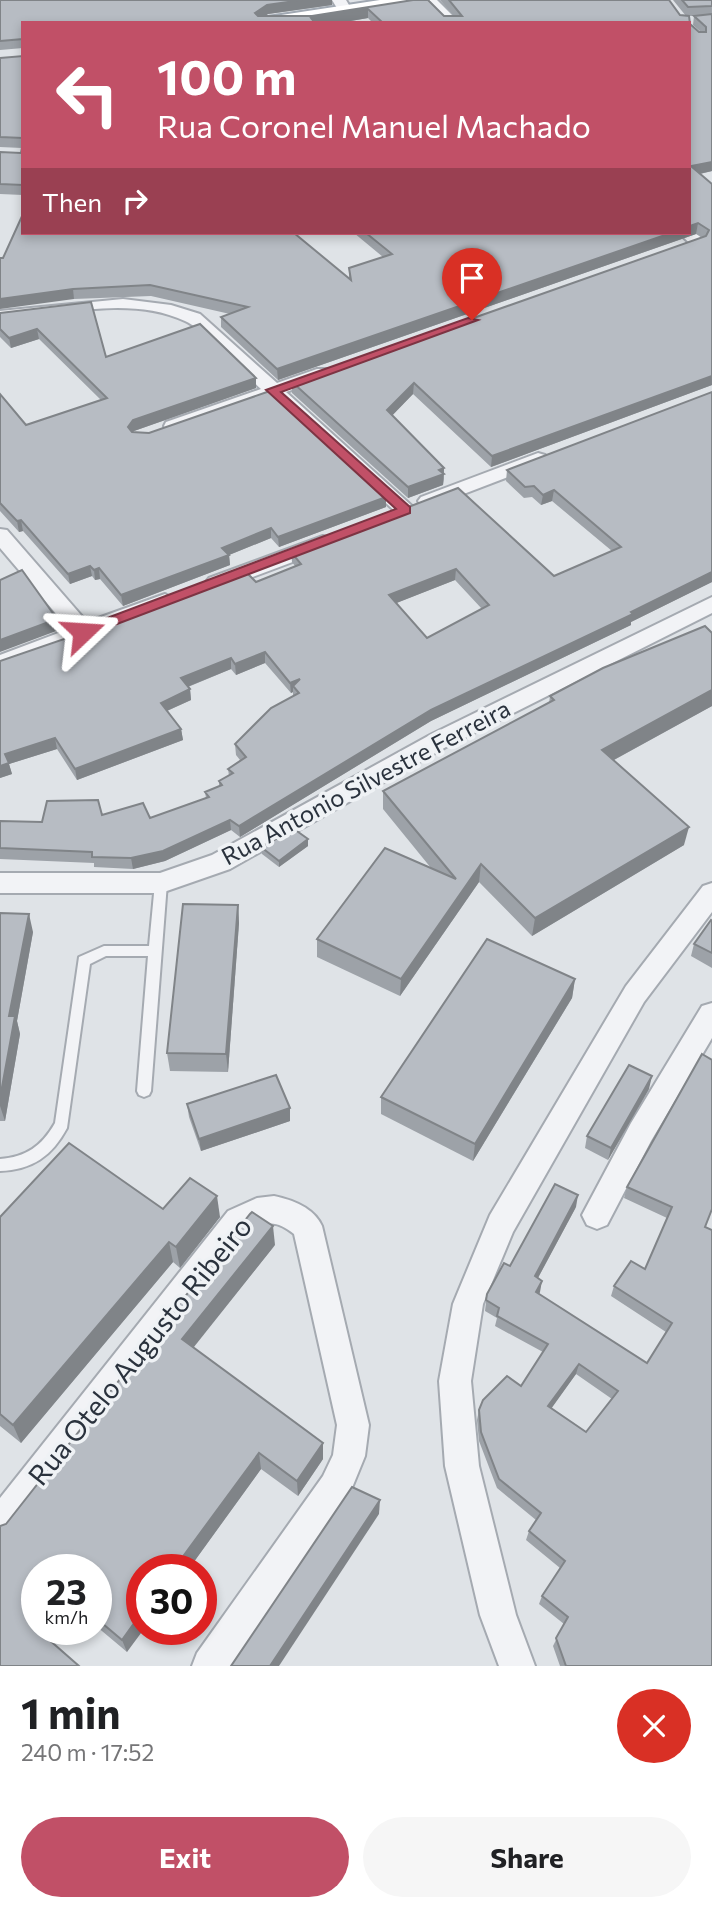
<!DOCTYPE html>
<meta charset="utf-8">
<style>
:root{--surface:#fff;--page:#f6f6f6;--text:#202124;--muted:#757577;--accent:#c15067}
body{margin:0;font-family:Commissioner,sans-serif;background:var(--page);color:var(--text);height:100vh;display:flex;flex-direction:column;font-size:26px;white-space:nowrap}
*{box-sizing:border-box;margin:0}
p{font-size:23px;color:var(--muted)}
.icon{flex:none;width:38px;height:38px;fill:none;stroke:currentColor;stroke-width:2;stroke-linecap:round;stroke-linejoin:round}
.map{position:relative;height:1666px;overflow:hidden}
.drawer{display:flex;flex-direction:column;background:var(--surface);flex:1}
.drawer>*{flex:none}
.top-card{position:absolute;left:21px;top:21px;width:670px;height:214px;border-radius:0px;box-shadow:0 4px 10px #0003;background:#c15067;color:#fff;overflow:hidden}
.speed{position:absolute;left:21px;top:1554px;display:flex;gap:14px;font-size:35px;font-weight:700;text-align:center}
.speed>*{display:grid;place-content:center;width:91px;height:91px;border-radius:50%;background:var(--surface);box-shadow:0 4px 10px #0003;line-height:1}
.speed small{font-size:18px;font-weight:400}
.speed .limit{border:10px solid #d22;background:#fff;color:#111}
.pin{position:absolute;display:grid;place-items:center;width:60px;height:60px;color:#fff;margin:-72px -30px;border-radius:50% 50% 50% 0;rotate:-45deg;box-shadow:0 0 7px #0007}
.pin .icon{rotate:45deg}
.me{position:absolute;width:77px;margin:-38px;rotate:70deg;stroke-linejoin:round;filter:drop-shadow(0 0 5px #0008)}
.turn{display:flex;align-items:center;gap:24px;height:147px;padding:0 21px;font-size:32px}
.turn .icon{width:91px;height:91px;stroke-width:2.5}
.turn b{display:block;font-size:49px;line-height:60px}
.then{display:flex;align-items:center;height:66px;padding:0 21px;background:#0003;gap:14px;font-size:26px}
.round{display:grid;place-items:center;flex:none;width:74px;height:74px;border-radius:37px;background:var(--page)}
.headline{display:flex;align-items:center;justify-content:space-between;height:119px;padding:0 21px}
h1{font-size:42px;font-weight:700;line-height:52px}
.action{display:flex;gap:14px;margin-top:auto;padding:14px 21px}
.action a{flex:1;height:80px;border-radius:42px;background:var(--accent);color:#fff;font-size:28px;font-weight:700;line-height:80px;text-align:center}
.action a+a{background:var(--page);color:var(--text)}
.map>svg:first-child{display:block}
.lines{fill:none;stroke-linecap:round;stroke-linejoin:round}
.lane-casing{stroke:#a5aab1;stroke-width:4}
.street-casing{stroke:#a5aab1;stroke-width:4}
.primary-casing{stroke:#a0a8b2;stroke-width:4}
.lane{fill:#f2f3f6;fill-rule:evenodd}
.street{fill:#f2f3f6;fill-rule:evenodd}
.primary{fill:#fff;fill-rule:evenodd}
.wall{fill:#9da2a8;fill-rule:evenodd}
.shaded-wall{fill:#808488}
.building{fill:#b7bcc3;stroke:#808488;stroke-width:2;fill-rule:evenodd}
.route{fill:#c15067;stroke:#7d3443;stroke-width:2}
.labels{text-anchor:middle;stroke-width:7;stroke-linejoin:round;paint-order:stroke}
.street-label{font-size:24px;fill:#2a323d;stroke:#eff2f5}
.near-street-label{font-size:28px;fill:#2a323d;stroke:#eff2f5}
</style>
<div class="map">
<svg width="712" height="1666" viewBox="0 0 712 1666">
<rect width="100%" height="100%" fill="#dfe3e7"/>
<g class="lines">
<!-- lane casing -->
<g class="lane-casing">
<path id="lane" d="M161 878 165 880 167 883 151 1091 149 1095 144 1097 139 1095 137 1091 148 956H106L90 964 67 1128C52 1156 32 1170 0 1171V1159C26 1157 42 1146 55 1123L79 957 104 946H149L155 883 157 880Z"/>
</g>
<!-- street casing -->
<g class="street-casing">
<g id="street">
<path d="M332 0H346L352 10 340 13Z"/>
<path d="M422 0H437L460 23H445Z"/>
<path d="M690 229 712 246V260L706 259 679 233H690Z"/>
<path d="M123 299 171 305 200 314 277 383 317 369H329L332 373 329 377 286 392 412 506 415 510 412 514H398L271 398 180 430H166L164 426 166 422 261 389C243 372 205 330 185 321 130 295 57 315 0 321V311Z"/>
<path d="M538 453 545 455 548 459 545 463 435 505H421L418 501 421 497Z"/>
<path d="M0 529 7 530 87 622 165 594 176 601 173 606 0 671V655L69 629 0 548Z"/>
<path d="M323 536 330 538 333 543 330 548 223 588 216 590 205 583 209 578Z"/>
<path d="M712 597V613L446 747 230 869 161 893H0V873H160L212 855 430 735Z"/>
<path d="M712 883V912L644 1002 513 1232 483 1304 471 1381 479 1466 516 1615 535 1666H499L480 1615 445 1466 439 1381 453 1304 490 1215 626 986 703 886Z"/>
<path d="M712 1003V1038L651 1141 607 1225 597 1229 587 1225 582 1215 631 1123 702 1006Z"/>
<path d="M274 1196C293 1200 314 1208 322 1226L369 1425 365 1456 347 1500 231 1666H192L197 1653 323 1476 333 1455 337 1425 294 1234C278 1221 267 1220 250 1231L12 1537 0 1542V1498L228 1211 257 1198Z"/>
</g>
</g>
<!-- primary casing -->
<g class="primary-casing">
<path id="primary" d="M380 0H432L422 6 312 23H258L268 17Z"/>
</g>
<!-- lane -->
<use href="#lane" class="lane"/>
<!-- street -->
<use href="#street" class="street"/>
<!-- primary -->
<use href="#primary" class="primary"/>
</g>
<!-- wall -->
<g class="wall">
<path d="M0 0H332V5L268 14 265 16H312L413 0 444 16H454L440 0H669L680 15 686 16 673 0H712V171L700 174 712 184V385L491 467 413 394 392 415 444 468V479L443 485 408 498 292 393V382L703 237 696 234 278 380 221 327V317L230 314 151 296 74 299 3 258 349 278V268L383 257 354 233H690V23H373L368 18 339 23H23V48L0 50ZM689 16H694L693 25 701 32H699L690 24Z"/>
<path d="M23 56V195L0 194V152L21 153 22 148 0 147V58Z"/>
<path d="M0 313 106 357 256 388 134 431 133 432 386 507 279 547 271 538 229 555 230 565 123 606 100 579 95 580 92 576 70 584 23 531 19 532 0 511V394L26 425 101 400 39 339 11 348 0 337Z"/>
<path d="M712 392V582L631 622V625L431 721 240 837 231 830 165 861 133 869 94 867V863L0 859V821L42 822 102 815 150 818 206 798 205 792 219 786V781L229 776 228 769 240 760 236 755 235 744 293 696V692L291 693 265 663 236 675 231 669 188 687 190 689 191 700 167 711 181 729 183 740 77 780 57 749 9 764 12 774 0 778V661L135 615V611L256 582 295 566 292 562 291 552 554 576 612 551 552 501 541 505 532 497 524 498 506 481 507 470ZM455 580 482 609 427 638 396 603Z"/>
<path d="M712 633V706L614 760 684 845 532 936 479 882 400 996 317 957V939L431 868 383 809V791L549 703 550 696Z"/>
<path d="M308 839V846L279 867 262 854 261 847Z"/>
<path d="M238 905 239 923 228 1072 170 1071 167 1053Z"/>
<path d="M0 913 33 932 17 1021 20 1034 5 1121H0Z"/>
<path d="M712 921V968L691 956 694 944Z"/>
<path d="M575 979 572 998 473 1161 381 1114V1097Z"/>
<path d="M702 1054 712 1666H560L553 1646 564 1624 539 1604 542 1596 560 1568 526 1540 529 1531 536 1520 497 1488 479 1441 477 1420 479 1410 521 1386 543 1352 495 1326 497 1318 485 1311 487 1294 510 1266 576 1207 538 1278 540 1292 539 1294 647 1363 666 1332 611 1296 614 1286 645 1269 667 1218 624 1198 627 1187ZM576 1374 612 1399 586 1432 551 1408Z"/>
<path d="M649 1089 608 1160 585 1148 587 1136Z"/>
<path d="M187 1104 290 1108V1121L201 1151 189 1117Z"/>
<path d="M0 1217H220L180 1268 173 1262 21 1443 0 1426Z"/>
<path d="M275 1245 193 1347 323 1459 298 1496 261 1469 188 1570H142L127 1652 96 1626V1570H37V1629H42L0 1666 6 1524Z"/>
</g>
<!-- shaded-wall -->
<g class="shaded-wall">
<path d="M302 0H332V5L268 14 255 23V13L267 5Z"/>
<path d="M368 9V18L339 23H311V18Z"/>
<path d="M712 162V171L690 176 691 166Z"/>
<path d="M698 223 696 234 278 380 277 369 671 233H690V226Z"/>
<path d="M73 289 74 299 0 309V299Z"/>
<path d="M37 329 39 339 11 348 9 338Z"/>
<path d="M712 376V385L491 467 492 456Z"/>
<path d="M256 378V388L134 431 129 437 128 427 133 420Z"/>
<path d="M414 383 413 394 387 421V410Z"/>
<path d="M444 468 443 485 408 498V487Z"/>
<path d="M554 490 552 501 541 505 543 495Z"/>
<path d="M386 497V507L279 547 278 537Z"/>
<path d="M21 520 23 531 19 532 17 521Z"/>
<path d="M271 528V538L229 555 230 565 123 606 121 595 222 548Z"/>
<path d="M90 566 92 576 70 584 68 574Z"/>
<path d="M99 568 100 579 95 580 94 570Z"/>
<path d="M456 569 455 580 389 606V595Z"/>
<path d="M712 572V582L631 622V625L431 721 240 837 239 826 431 710Z"/>
<path d="M57 619 59 630 0 652V640Z"/>
<path d="M265 652V663L236 675 235 664Z"/>
<path d="M231 658V669L182 689 181 678Z"/>
<path d="M300 679 293 686V692L291 693 290 683Z"/>
<path d="M190 689 191 700 162 713 161 703Z"/>
<path d="M712 690V706L599 768 602 750Z"/>
<path d="M181 729 183 740 77 780 75 769Z"/>
<path d="M55 738 57 749 9 764 12 774 0 778V766L5 754Z"/>
<path d="M230 820 231 830 165 861 133 869 131 858Z"/>
<path d="M689 827 684 845 532 936 535 918Z"/>
<path d="M308 839V846L279 867V861Z"/>
<path d="M481 864 479 882 400 996 401 979Z"/>
<path d="M238 905 239 923 228 1072 226 1054Z"/>
<path d="M29 914 33 932 17 1021 20 1034 5 1121 0 1106V1098L9 1016Z"/>
<path d="M575 979 572 998 473 1161 475 1144Z"/>
<path d="M652 1076 649 1089 608 1160 611 1148Z"/>
<path d="M290 1108V1121L201 1151 199 1139Z"/>
<path d="M578 1195 576 1207 533 1287 535 1276Z"/>
<path d="M217 1196 220 1217 180 1268 176 1247Z"/>
<path d="M273 1226 275 1245 186 1357 182 1339Z"/>
<path d="M169 1242 173 1262 21 1443 13 1425Z"/>
<path d="M542 1281 540 1292 534 1302 536 1292Z"/>
<path d="M579 1364 576 1374 546 1416 548 1406Z"/>
<path d="M323 1443V1459L298 1496 297 1481Z"/>
<path d="M259 1453 261 1469 188 1570H173Z"/>
<path d="M380 1500 379 1514 279 1666H270Z"/>
<path d="M142 1612V1629H144L127 1652 122 1640Z"/>
<path d="M37 1614V1629H42L37 1636 30 1623Z"/>
</g>
<!-- building -->
<g class="building">
<path d="M0 0H302L267 5 255 13 258 16H312L413 0H428L444 16H462L449 0H669L680 15 689 16 690 24 699 32H706V27L694 16 712 14V162L691 166 712 184V376L492 456 414 383 387 410 444 468 439 470 444 474 408 487 292 382 706 236 709 230 698 223 690 226V23H383L368 9 311 18 315 23H23V39L0 41Z"/>
<path d="M682 0H712V6L688 7Z"/>
<path d="M23 56V138L0 137V58Z"/>
<path d="M23 142V185L0 184V152L21 153Z"/>
<path d="M23 214V233H294L351 280 349 268 392 254 366 233H671L277 369 221 317 248 307 150 285 73 289 0 299V258H3Z"/>
<path d="M91 302 106 357 200 324 256 378 133 420 128 427 132 432 149 433 270 391 386 497 278 537 271 528 222 548 229 555 121 595 99 568 94 570 90 566 68 574 21 520 17 521 0 503V394L26 425 107 398 37 329 9 338 0 329V313Z"/>
<path d="M712 392V572L631 612 633 614 431 710 239 826 230 820 163 851 131 858 92 857V852L0 848V821L42 822 47 801 98 800 102 815 143 803 150 818 209 797 205 792 222 785 219 781 233 773 228 769 246 757 235 744 271 708 299 693 293 686 300 679 290 683 265 652 235 664 231 658 181 678 190 689 161 703 181 729 75 769 55 738 5 754 9 763 0 766V661L137 614 135 611 244 570 256 582 301 564 291 552 458 488 554 576 621 547 554 490 543 495 534 486 525 487 507 470ZM456 569 489 605 427 638 389 595Z"/>
<path d="M22 570 57 619 0 640V580Z"/>
<path d="M705 626 712 633V690L602 750 689 827 535 918 481 864 401 979 317 939 385 848 456 879 383 791 554 700 550 696 603 668Z"/>
<path d="M294 829 308 839 279 861 261 847Z"/>
<path d="M183 904 238 905 226 1054 167 1053Z"/>
<path d="M0 913 29 914 9 1016H15L0 1098Z"/>
<path d="M711 920 712 921V953L694 944Z"/>
<path d="M487 939 575 979 475 1144 381 1097Z"/>
<path d="M702 1054 712 1060V1209L705 1227 712 1230V1666H566L556 1638 568 1617 542 1596 565 1561 529 1531 541 1513 499 1479 481 1432 479 1410 483 1400 507 1376 521 1386 548 1344 497 1316 499 1308 486 1300 487 1294 504 1263 510 1266 555 1184 578 1195 535 1276 542 1281 536 1292 647 1363 672 1323 614 1286 631 1261 645 1269 672 1207 627 1187ZM579 1364 618 1391 586 1432 548 1406Z"/>
<path d="M629 1065 652 1076 611 1148 587 1136Z"/>
<path d="M276 1075 290 1108 199 1139 187 1104Z"/>
<path d="M69 1143 163 1209 190 1178 217 1196 176 1247 169 1242 13 1425 0 1414V1217Z"/>
<path d="M252 1212 273 1226 182 1339 323 1443 297 1481 259 1453 173 1570H142V1612L122 1640 96 1618V1570H37V1614L30 1623 79 1666H0V1526L6 1524 250 1214Z"/>
<path d="M352 1487 380 1500 270 1666H231Z"/>
</g>
<!-- route -->
<path class="route" d="M468 318 478 320 281 392 410 507V513L88 635H78V629L396 509 266 390Z"/>
<g class="labels">
<!-- street labels -->
<g class="street-label">
<text transform="translate(366 783) rotate(-28)" y="8">Rua Antonio Silvestre Ferreira</text>
</g>
<!-- near-street labels -->
<g class="near-street-label">
<text transform="translate(140 1351) rotate(-51)" y="10">Rua Otelo Augusto Ribeiro</text>
</g>
</g>
</svg>
<div class="speed"><div>23<small>km/h</small></div><div class="limit">30</div></div>
<div class="pin" style="left:472px;top:320px;background:#d93025"><svg class="icon" aria-label="arrive" viewBox="0 0 24 24"><path d="M6 21V4h12l-3 4 3 4H6"/></svg></div>
<svg class="me" style="left:83px;top:632px" viewBox="-20 -20 40 40"><path d="M0-17L14 15 0 8-14 15z" fill="#c15067" stroke="#fff" stroke-width="4"/></svg>
<div class="top-card">
<div class="turn"><svg class="icon" aria-label="left" viewBox="0 0 24 24"><path d="M17 20v-9H6M10 6l-5 5 5 5"/></svg><div><b>100 m</b>Rua Coronel Manuel Machado</div></div>
<div class="then">Then<svg class="icon" aria-label="right" viewBox="0 0 24 24"><path d="M7 20v-9h11M14 6l5 5-5 5"/></svg></div>
</div>
</div>
<section class="drawer">
<div class="headline"><div><h1>1 min</h1><p>240 m · 17:52</p></div><a class="round" style="background:#d93025;color:#fff"><svg class="icon" aria-label="close" viewBox="0 0 24 24"><path d="M6 6l12 12M18 6L6 18"/></svg></a></div>
<div class="action"><a>Exit</a><a>Share</a></div>
</section>
